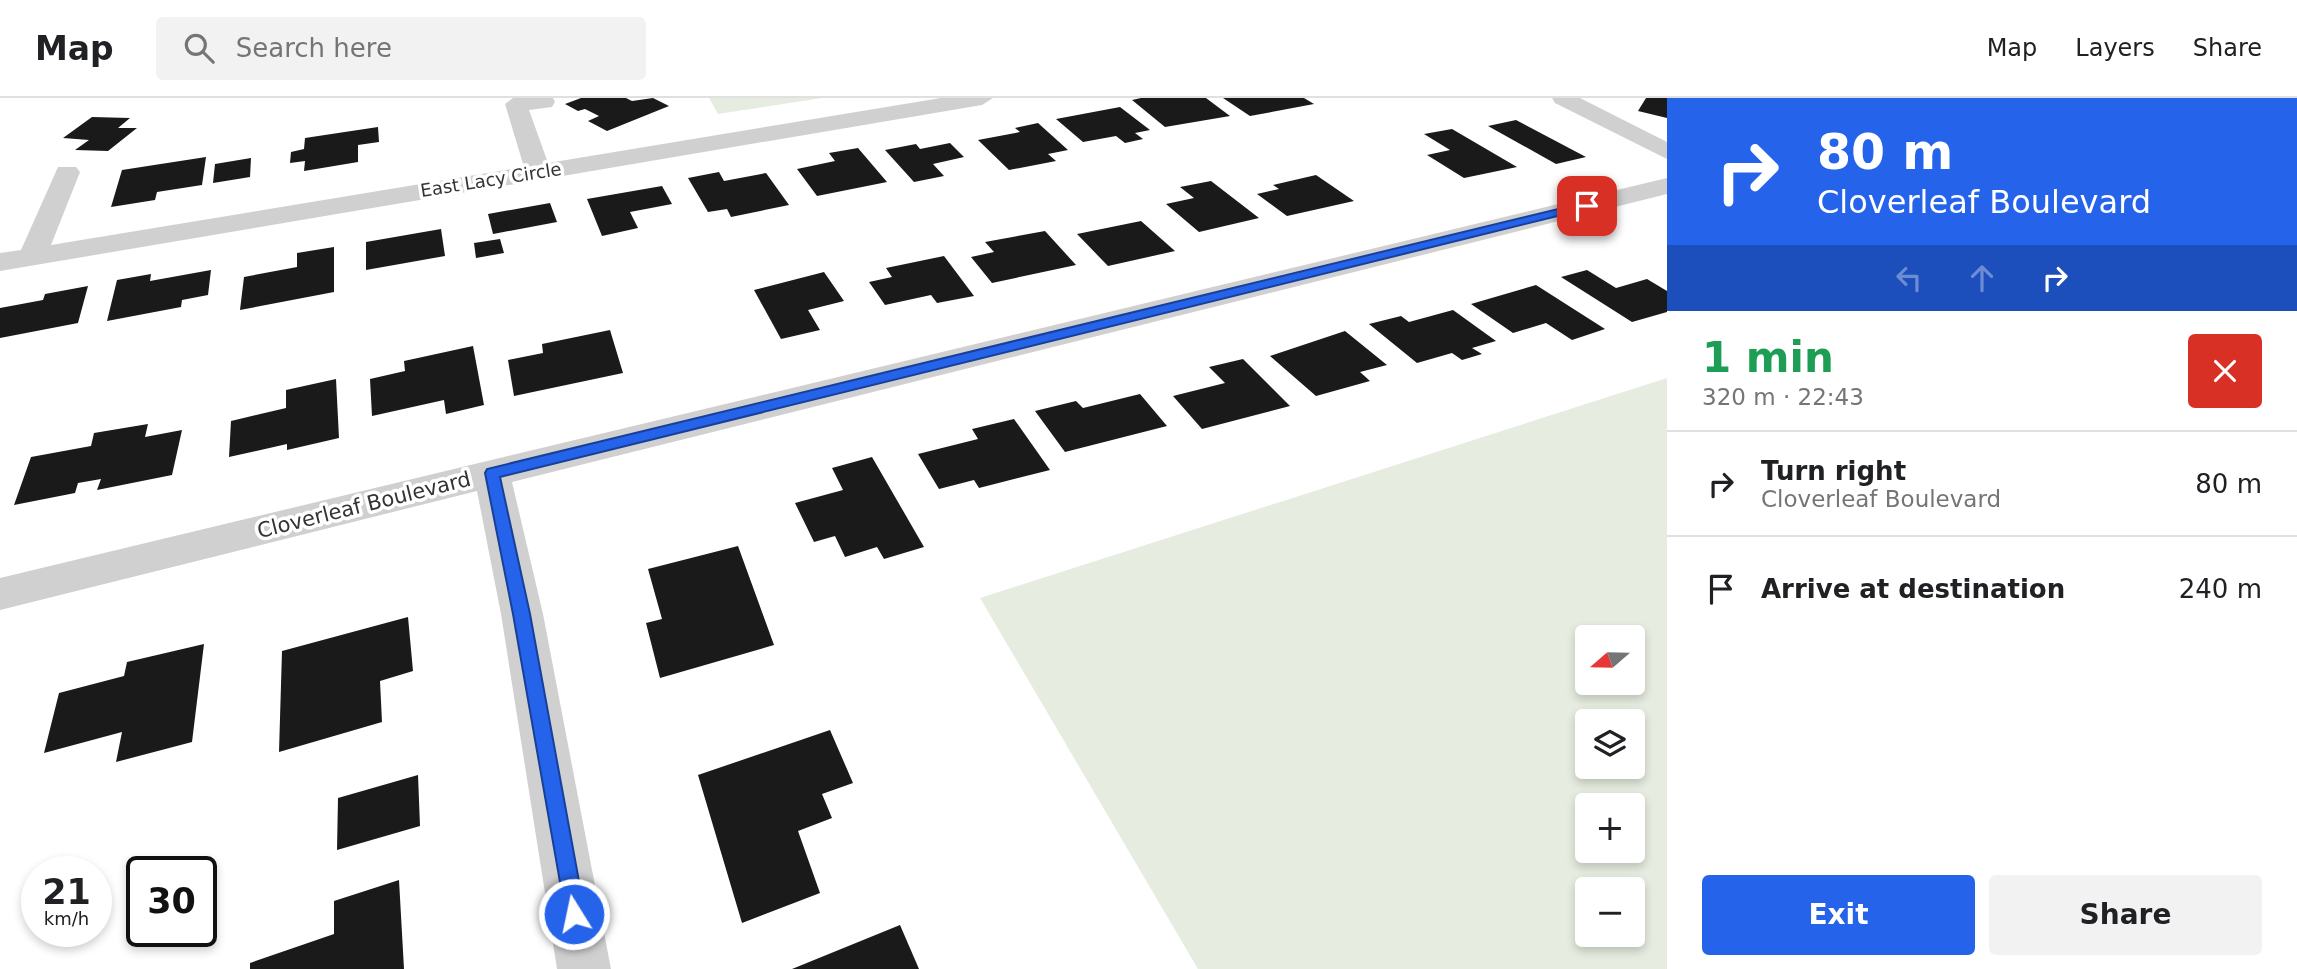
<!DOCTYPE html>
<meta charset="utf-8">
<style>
:root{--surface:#fff;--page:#f2f2f2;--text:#202124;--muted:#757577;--line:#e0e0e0;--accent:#2563eb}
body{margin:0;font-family:"DejaVu Sans",sans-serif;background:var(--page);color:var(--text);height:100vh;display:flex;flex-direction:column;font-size:26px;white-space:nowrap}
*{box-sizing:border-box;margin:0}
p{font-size:23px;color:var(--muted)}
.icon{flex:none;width:38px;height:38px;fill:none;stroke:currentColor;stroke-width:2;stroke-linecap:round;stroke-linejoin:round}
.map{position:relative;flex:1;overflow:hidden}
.panel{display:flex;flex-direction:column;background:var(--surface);width:630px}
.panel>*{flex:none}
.hud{background:#2563eb;color:#fff;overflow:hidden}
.needle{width:46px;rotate:250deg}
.fabs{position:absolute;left:1575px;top:527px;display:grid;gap:14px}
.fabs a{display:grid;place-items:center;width:70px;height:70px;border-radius:7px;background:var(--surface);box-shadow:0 4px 10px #0003;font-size:35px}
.speed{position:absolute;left:21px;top:758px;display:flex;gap:14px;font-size:35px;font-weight:700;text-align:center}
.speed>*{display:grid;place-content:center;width:91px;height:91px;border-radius:50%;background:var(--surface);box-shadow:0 4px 10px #0003;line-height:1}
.speed small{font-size:18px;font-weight:400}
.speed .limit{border:4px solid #111;border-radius:10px;background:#fff;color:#111}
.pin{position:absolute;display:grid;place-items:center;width:60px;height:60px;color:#fff;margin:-30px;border-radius:14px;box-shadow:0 4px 10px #0006}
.me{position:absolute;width:77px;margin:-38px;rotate:350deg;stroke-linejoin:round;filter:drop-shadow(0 0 5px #0008)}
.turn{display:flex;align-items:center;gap:24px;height:147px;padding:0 35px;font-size:32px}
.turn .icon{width:91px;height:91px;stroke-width:2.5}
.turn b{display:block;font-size:49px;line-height:60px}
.lanes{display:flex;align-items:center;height:66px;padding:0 35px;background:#0003;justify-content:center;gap:35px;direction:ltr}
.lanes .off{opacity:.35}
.round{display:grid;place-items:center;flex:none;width:74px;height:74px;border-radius:7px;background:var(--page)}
.headline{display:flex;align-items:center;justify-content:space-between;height:119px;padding:0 35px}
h1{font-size:42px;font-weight:600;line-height:52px;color:#1e9e55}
.cta{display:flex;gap:14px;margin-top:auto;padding:14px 35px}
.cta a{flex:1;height:80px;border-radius:7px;background:var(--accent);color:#fff;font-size:28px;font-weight:600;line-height:80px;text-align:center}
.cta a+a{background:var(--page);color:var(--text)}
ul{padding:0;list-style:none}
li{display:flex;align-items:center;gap:21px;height:105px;padding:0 35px;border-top:2px solid var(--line)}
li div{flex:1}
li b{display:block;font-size:26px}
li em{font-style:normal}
header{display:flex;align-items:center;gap:42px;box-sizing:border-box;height:98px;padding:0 35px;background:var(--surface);border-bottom:2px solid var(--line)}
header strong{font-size:33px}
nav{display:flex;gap:38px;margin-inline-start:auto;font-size:24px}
.search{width:490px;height:63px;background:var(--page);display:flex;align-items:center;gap:18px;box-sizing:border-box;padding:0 24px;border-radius:7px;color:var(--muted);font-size:26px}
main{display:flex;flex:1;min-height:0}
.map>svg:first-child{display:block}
.green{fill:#e6ecdf;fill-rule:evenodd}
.building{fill:#1a1a1a}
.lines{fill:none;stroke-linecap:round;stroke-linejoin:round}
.minor{fill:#d0d0d0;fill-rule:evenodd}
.route{fill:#2563eb;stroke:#184099;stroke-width:2}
.labels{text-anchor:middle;stroke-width:7;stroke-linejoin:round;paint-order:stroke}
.far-street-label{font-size:18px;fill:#333;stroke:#fff}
.street-label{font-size:21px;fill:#333;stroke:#fff}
</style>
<header>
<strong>Map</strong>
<div class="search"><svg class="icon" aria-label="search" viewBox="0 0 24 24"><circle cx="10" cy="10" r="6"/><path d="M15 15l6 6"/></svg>Search here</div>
<nav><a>Map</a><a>Layers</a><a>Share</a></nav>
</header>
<main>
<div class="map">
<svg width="1667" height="871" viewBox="0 0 1667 871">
<rect width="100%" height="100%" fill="#fff"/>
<!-- green -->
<g class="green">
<path d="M709 0H822L718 16Z"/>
<path d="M1667 280V871H1198L980 500ZM1587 539H1633V584H1587ZM1587 623H1633V668H1587ZM1587 707H1633V752H1587ZM1587 791H1633V836H1587Z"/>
</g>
<!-- building -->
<g class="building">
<path d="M581 0H626L632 3 653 0 669 8 607 33 588 23 599 18 585 11 578 13 565 6Z"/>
<path d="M1141 0H1206L1230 18 1165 29 1132 2Z"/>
<path d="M1223 0H1304L1314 6 1250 18Z"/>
<path d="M1646 0H1667V20L1638 13Z"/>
<path d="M1120 9 1150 32 1135 35 1143 41 1125 45 1116 38 1083 44 1056 21Z"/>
<path d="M92 19 130 20 118 30H137L108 53 75 52 89 42 63 40Z"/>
<path d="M1516 22 1586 59 1556 66 1488 28Z"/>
<path d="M1038 25 1068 52 1048 56 1056 63 1009 72 978 42 1020 34 1015 30Z"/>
<path d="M378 29 379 44 358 47V64L304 73 305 63 290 65 291 54 304 51 305 40Z"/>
<path d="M1452 31 1517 69 1464 80 1427 57 1450 52 1424 36Z"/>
<path d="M950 45 964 59 933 66 944 78 914 84 885 52 916 46 920 51Z"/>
<path d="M858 50 887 84 817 98 797 71 835 63 829 55Z"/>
<path d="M206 59 202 87 157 94 155 102 111 109 122 72Z"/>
<path d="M251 60 250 79 213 85 215 66Z"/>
<path d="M719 74 724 83 766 75 789 107 731 119 727 111 708 114 688 80Z"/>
<path d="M1316 77 1354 103 1287 118 1257 96 1279 91 1273 87Z"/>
<path d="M1211 83 1259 120 1199 134 1166 106 1194 100 1180 89Z"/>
<path d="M662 88 672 106 630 114 638 130 602 138 587 101Z"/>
<path d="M550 105 557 124 493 136 488 116Z"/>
<path d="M1141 123 1175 153 1108 168 1077 136Z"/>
<path d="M441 131 445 158 366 172V144Z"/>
<path d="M1045 133 1076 167 992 185 971 159 994 154 985 144Z"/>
<path d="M500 141 504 155 476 160 474 145Z"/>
<path d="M334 149V194L240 212 244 179 297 169V155Z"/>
<path d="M944 158 974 198 937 205 931 197 885 207 869 184 892 179 886 170Z"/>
<path d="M211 172 208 197 182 202 181 209 107 223 117 182 151 176 150 183Z"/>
<path d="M1587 172 1616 190 1647 181 1667 193V214L1632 224 1561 179Z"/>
<path d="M824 174 844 203 808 212 820 232 781 241 754 192Z"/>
<path d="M1536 187 1605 231 1572 242 1546 225 1513 235 1471 206Z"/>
<path d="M88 188 78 225 0 240V210L43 202 45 196Z"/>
<path d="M1453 212 1496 243 1472 250 1482 256 1462 262 1452 255 1417 265 1369 226 1401 218 1409 224Z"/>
<path d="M610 232 623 275 514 298 508 262 543 255 542 246Z"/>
<path d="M1345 233 1387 267 1360 274 1370 283 1316 298 1270 258Z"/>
<path d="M473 248 484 307 446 316 444 302 372 318 370 281 405 273 404 263Z"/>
<path d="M1243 261 1290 308 1202 331 1173 298 1225 285 1209 269Z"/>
<path d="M336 281 339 340 287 352V346L229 359 231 323 286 310V292Z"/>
<path d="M1140 296 1167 328 1065 354 1035 313 1076 303 1083 310Z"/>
<path d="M1014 321 1050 372 979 390 974 382 939 391 918 356 978 341 972 331Z"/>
<path d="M148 326 145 339 182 332 172 377 97 392 101 381 78 385 75 395 14 407 31 359 91 348 94 335Z"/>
<path d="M872 359 924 449 884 461 877 449 845 459 835 438 814 444 795 405 843 392 832 370Z"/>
<path d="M738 448 774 547 660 580 646 525 662 521 648 471Z"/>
<path d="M408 519 413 573 380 583 382 624 279 654 282 553Z"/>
<path d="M204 546 192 644 116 664 122 634 44 655 59 595 124 578 127 564Z"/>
<path d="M830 632 853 685 822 696 832 720 798 733 820 795 742 825 698 677Z"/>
<path d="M418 677 420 728 337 752 338 700Z"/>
<path d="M399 782 404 871H250V865L334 836V803Z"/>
<path d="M900 827 919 871H792Z"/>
</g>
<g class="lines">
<!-- minor -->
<g class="minor">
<path d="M513 0H553L555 4 552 9 529 12 548 65 941 0H993L982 7 0 173V155L21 152 58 69H76L80 74 51 147 524 69 505 6Z"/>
<path d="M1552 0H1580L1667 44V61L1555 5Z"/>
<path d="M1667 80V96L512 384 543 516 611 871H557L501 516 477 393 0 512V480Z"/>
</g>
</g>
<!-- route -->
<path class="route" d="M1587 104 1592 108 1590 110 500 379 530 516 585 816 582 824 574 827 567 824 513 516 485 375 487 371Z"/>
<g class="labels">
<!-- far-street labels -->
<g class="far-street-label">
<text transform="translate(491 82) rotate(-9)" y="6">East Lacy Circle</text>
</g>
<!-- street labels -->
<g class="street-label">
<text transform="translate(364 407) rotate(-14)" y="7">Cloverleaf Boulevard</text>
</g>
</g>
</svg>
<div class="fabs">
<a><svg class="needle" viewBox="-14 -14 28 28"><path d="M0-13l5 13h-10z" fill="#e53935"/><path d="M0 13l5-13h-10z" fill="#757577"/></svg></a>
<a><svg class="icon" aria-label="layers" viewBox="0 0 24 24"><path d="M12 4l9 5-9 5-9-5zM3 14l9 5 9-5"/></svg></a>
<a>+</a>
<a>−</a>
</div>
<div class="speed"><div>21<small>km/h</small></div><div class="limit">30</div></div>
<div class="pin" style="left:1587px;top:108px;background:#d93025"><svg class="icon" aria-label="arrive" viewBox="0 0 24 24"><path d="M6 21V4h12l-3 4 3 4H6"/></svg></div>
<svg class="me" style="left:574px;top:816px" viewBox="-20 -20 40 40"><circle r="17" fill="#2563eb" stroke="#fff" stroke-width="3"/><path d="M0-11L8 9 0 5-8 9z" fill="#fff"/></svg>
</div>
<section class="panel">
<div class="hud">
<div class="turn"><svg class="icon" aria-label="right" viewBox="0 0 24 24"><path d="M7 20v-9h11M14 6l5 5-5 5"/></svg><div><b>80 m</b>Cloverleaf Boulevard</div></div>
<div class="lanes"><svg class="icon off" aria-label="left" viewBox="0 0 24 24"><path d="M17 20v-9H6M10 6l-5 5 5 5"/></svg><svg class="icon off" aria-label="ahead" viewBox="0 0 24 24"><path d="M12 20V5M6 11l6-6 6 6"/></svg><svg class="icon" aria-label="right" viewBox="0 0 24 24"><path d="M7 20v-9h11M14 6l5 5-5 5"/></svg></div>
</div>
<div class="headline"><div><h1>1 min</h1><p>320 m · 22:43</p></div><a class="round" style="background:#d93025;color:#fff"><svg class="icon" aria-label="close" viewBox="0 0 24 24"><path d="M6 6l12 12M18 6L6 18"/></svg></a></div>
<ul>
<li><svg class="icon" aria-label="right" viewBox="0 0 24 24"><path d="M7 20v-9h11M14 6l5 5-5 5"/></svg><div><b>Turn right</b><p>Cloverleaf Boulevard</p></div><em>80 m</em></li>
<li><svg class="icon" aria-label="arrive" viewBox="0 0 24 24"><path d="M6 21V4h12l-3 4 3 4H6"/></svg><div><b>Arrive at destination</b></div><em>240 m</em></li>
</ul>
<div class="cta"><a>Exit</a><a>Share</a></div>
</section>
</main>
